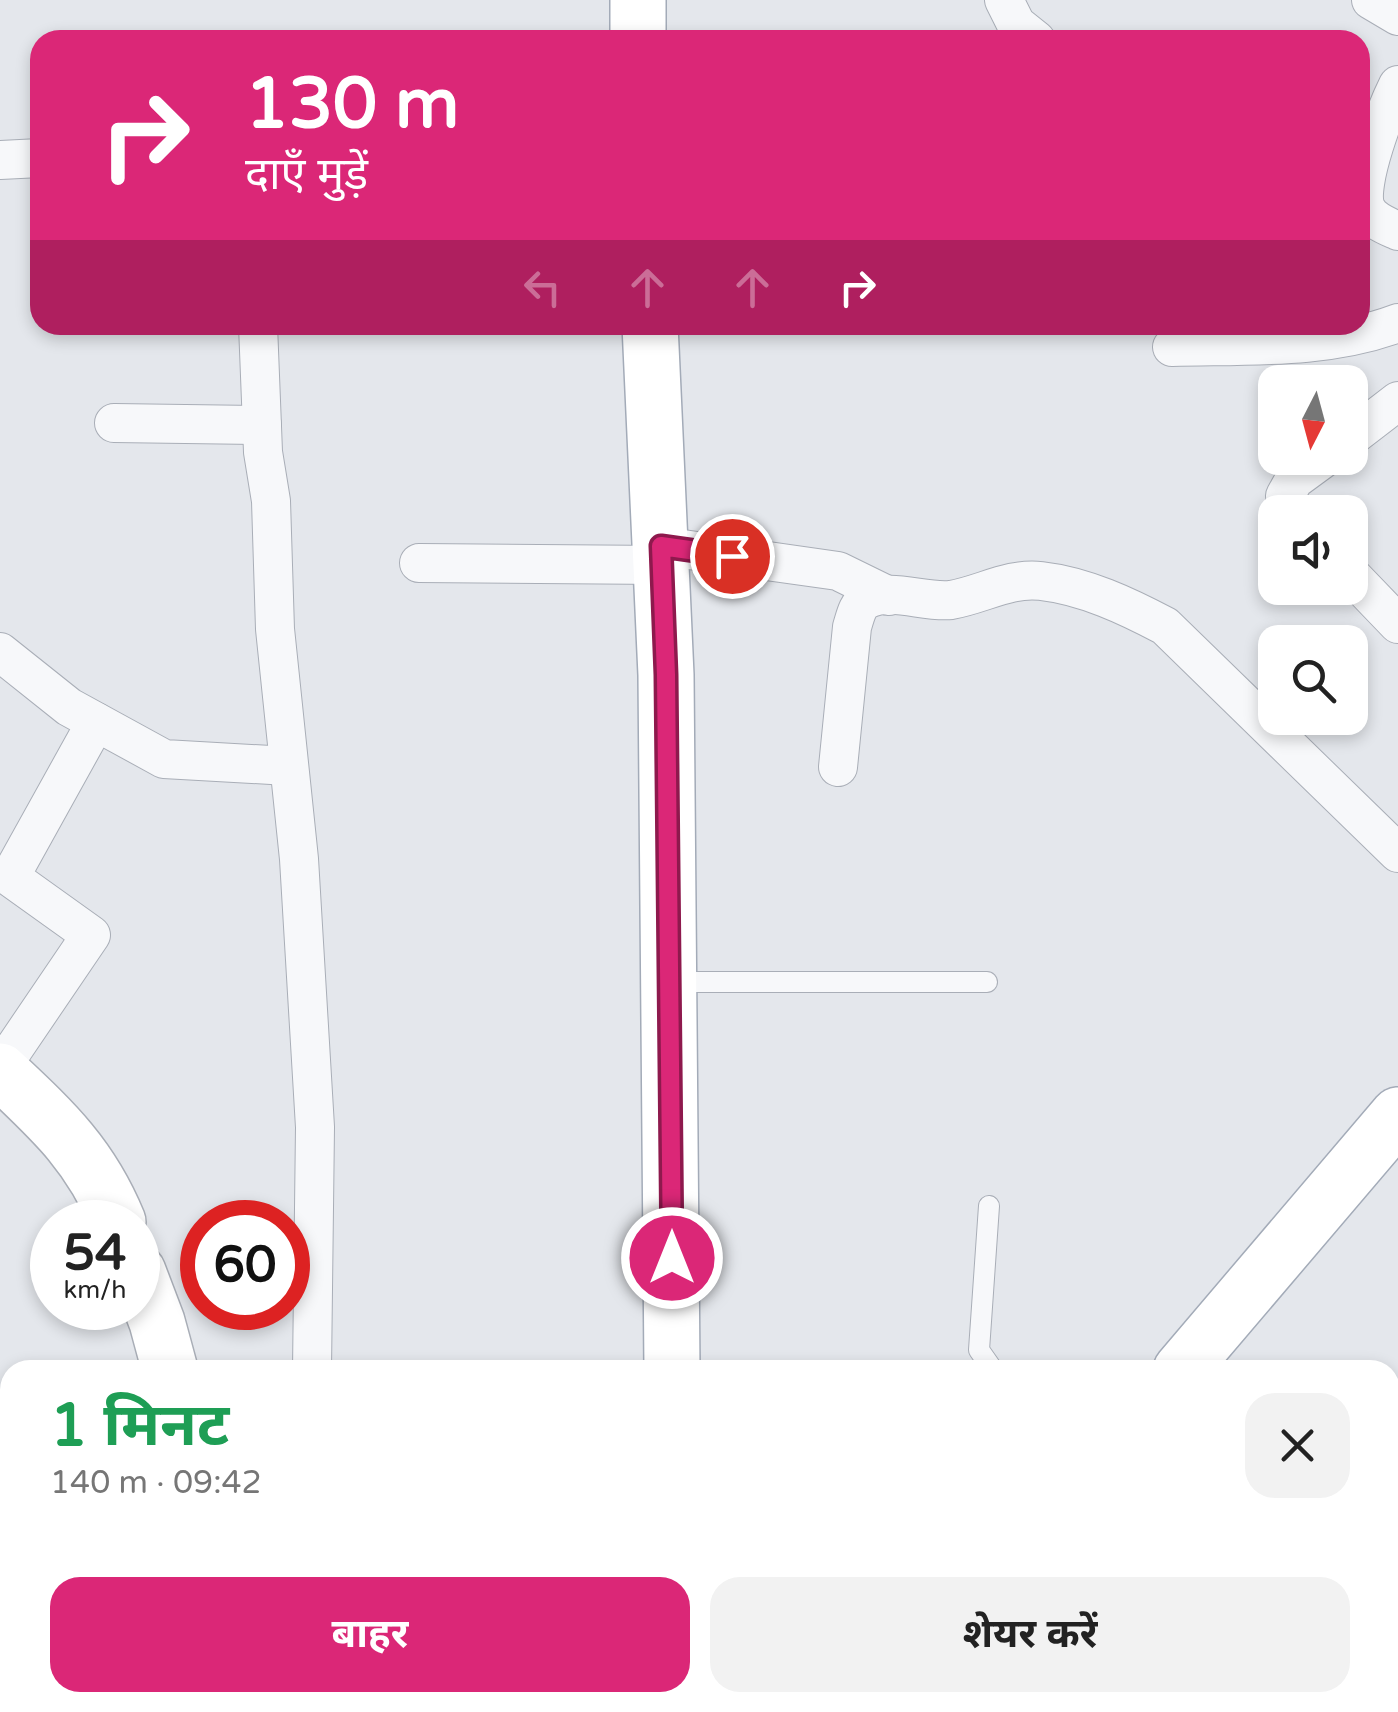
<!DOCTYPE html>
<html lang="hi">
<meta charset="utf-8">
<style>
:root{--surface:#fff;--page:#f2f2f2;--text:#222;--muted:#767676;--accent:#db2777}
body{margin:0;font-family:"Varela Round","Noto Sans Devanagari",sans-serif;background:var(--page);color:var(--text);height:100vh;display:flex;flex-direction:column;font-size:38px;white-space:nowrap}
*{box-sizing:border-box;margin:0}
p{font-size:32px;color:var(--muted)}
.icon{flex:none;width:55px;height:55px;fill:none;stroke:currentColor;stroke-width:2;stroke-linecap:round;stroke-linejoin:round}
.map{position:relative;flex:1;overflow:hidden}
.sheet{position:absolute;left:0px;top:1360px;width:1400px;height:352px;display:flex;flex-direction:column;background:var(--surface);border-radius:30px 30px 0 0;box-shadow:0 5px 15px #0003}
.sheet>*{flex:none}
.top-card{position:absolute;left:30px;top:30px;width:1340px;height:305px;border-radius:30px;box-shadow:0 5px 15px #0003;background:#db2777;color:#fff;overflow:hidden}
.needle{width:65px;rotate:186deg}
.controls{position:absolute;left:1258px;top:365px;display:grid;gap:20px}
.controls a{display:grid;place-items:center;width:110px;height:110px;border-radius:20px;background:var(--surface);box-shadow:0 5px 15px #0003;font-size:50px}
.speed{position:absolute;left:30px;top:1200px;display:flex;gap:20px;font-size:50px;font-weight:700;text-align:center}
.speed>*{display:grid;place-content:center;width:130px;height:130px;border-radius:50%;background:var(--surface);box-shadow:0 5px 15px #0003;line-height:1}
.speed small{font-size:25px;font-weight:400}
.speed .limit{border:15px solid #d22;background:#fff;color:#111}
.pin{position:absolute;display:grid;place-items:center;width:85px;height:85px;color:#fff;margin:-42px;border:5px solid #fff;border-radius:50%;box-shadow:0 2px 10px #0007}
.me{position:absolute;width:110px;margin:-55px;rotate:0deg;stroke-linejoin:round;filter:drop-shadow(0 0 8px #0008)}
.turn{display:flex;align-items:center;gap:35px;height:210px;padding:0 50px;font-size:45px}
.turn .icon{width:130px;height:130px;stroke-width:2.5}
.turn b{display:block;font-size:70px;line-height:85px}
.lanes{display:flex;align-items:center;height:95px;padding:0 50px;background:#0003;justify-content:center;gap:50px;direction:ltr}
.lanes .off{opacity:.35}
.round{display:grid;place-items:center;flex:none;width:105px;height:105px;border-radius:30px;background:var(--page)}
.overview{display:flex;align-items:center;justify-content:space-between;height:170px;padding:0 50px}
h1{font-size:60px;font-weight:700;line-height:75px;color:#1e9e55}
.cta{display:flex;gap:20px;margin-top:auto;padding:20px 50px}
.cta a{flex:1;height:115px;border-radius:30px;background:var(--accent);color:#fff;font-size:40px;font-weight:700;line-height:115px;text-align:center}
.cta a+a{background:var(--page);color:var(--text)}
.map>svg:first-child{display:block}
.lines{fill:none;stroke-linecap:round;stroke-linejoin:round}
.lane-casing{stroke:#a9aeb7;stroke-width:22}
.street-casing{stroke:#a9aeb7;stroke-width:40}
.secondary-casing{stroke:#a9aeb7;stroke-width:58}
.primary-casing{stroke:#a3abb8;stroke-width:58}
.lane{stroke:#f7f8fa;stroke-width:20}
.street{stroke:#f7f8fa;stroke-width:38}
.secondary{stroke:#fff;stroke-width:55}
.primary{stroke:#fff;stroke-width:55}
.route-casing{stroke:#8e194d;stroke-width:25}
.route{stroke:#db2777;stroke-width:18}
</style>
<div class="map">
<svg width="1398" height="1712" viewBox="0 0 1398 1712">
<rect width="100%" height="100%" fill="#e4e7ec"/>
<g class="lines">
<!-- lane casing -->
<g class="lane-casing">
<g id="lane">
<path d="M670 982H987"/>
<path d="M989 1206 979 1350 993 1370"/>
</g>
</g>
<!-- street casing -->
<g class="street-casing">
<g id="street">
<path d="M1004 0 1016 24 1036 40"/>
<path d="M1371 0 1398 16"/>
<path d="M1398 85C1387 107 1356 185 1366 208 1371 220 1387 226 1398 231"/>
<path d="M0 160 40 158"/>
<path d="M258 325 263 452 271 501 275 629 299 859 315 1127 312 1370"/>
<path d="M1172 347C1248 345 1326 350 1398 323"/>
<path d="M114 423 262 425"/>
<path d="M1350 438 1398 401"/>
<path d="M1290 512 1285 496 1294 480 1324 458"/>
<path d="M661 546 838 571 889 596"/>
<path d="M419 563 662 565"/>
<path d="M1350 574 1398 624"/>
<path d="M0 652 69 707 164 759 288 766"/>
<path d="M838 767 852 627C855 618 857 605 866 600 891 587 924 603 951 600 981 595 1010 577 1041 581 1085 586 1127 606 1165 626L1398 853"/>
<path d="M0 1069 91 935 10 877 96 722"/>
<path d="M1390 1574 1398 1576"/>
<path d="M969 1702 981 1712"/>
</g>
</g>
<!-- secondary casing -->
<g class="secondary-casing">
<g id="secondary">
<path d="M0 1071C52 1120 90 1154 118 1222"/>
<path d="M138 1272 157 1322 170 1370"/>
<path d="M225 1702 226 1712"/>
<path d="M1098 1702 1103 1712"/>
</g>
</g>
<!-- primary casing -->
<g class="primary-casing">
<g id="primary">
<path d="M638 40V0"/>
<path d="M650 325 666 675 672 1370"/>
<path d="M1181 1370 1398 1115"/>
<path d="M658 1712 661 1702"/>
<path d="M891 1712 899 1702"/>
</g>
</g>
<!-- lane -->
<use href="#lane" class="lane"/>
<!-- street -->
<use href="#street" class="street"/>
<!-- secondary -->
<use href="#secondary" class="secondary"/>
<!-- primary -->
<use href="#primary" class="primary"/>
</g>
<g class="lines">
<!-- route casing -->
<g class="route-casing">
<path id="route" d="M672 1258 666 675 661 546 732 556"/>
</g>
<!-- route -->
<use href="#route" class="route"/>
</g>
</svg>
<div class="controls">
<a><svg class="needle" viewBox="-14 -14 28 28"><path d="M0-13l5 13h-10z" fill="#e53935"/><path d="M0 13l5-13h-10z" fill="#767676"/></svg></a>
<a><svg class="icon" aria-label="sound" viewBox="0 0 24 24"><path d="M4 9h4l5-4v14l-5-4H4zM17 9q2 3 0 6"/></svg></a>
<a><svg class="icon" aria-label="search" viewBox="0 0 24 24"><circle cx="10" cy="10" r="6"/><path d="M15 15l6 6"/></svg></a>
</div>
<div class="speed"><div>54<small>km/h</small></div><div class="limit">60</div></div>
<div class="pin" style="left:732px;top:556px;background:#d93025"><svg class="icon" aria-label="arrive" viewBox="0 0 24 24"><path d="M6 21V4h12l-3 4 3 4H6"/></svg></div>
<svg class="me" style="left:672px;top:1258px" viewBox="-20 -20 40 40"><circle r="17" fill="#db2777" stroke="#fff" stroke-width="3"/><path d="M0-11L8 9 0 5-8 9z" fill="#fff"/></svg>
<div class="top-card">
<div class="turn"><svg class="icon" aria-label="right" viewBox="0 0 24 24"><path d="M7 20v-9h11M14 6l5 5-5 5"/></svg><div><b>130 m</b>दाएँ मुड़ें</div></div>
<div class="lanes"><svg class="icon off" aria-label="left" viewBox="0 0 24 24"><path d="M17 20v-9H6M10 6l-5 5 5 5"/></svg><svg class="icon off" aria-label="ahead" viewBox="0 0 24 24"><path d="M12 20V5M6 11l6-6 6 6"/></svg><svg class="icon off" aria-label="ahead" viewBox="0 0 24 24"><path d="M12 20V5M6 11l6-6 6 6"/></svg><svg class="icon" aria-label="right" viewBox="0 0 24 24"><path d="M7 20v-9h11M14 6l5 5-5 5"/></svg></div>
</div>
<section class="sheet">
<div class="overview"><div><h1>1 मिनट</h1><p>140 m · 09:42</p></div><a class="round"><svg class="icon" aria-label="close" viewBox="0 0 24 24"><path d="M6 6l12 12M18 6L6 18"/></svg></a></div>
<div class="cta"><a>बाहर</a><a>शेयर करें</a></div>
</section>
</div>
